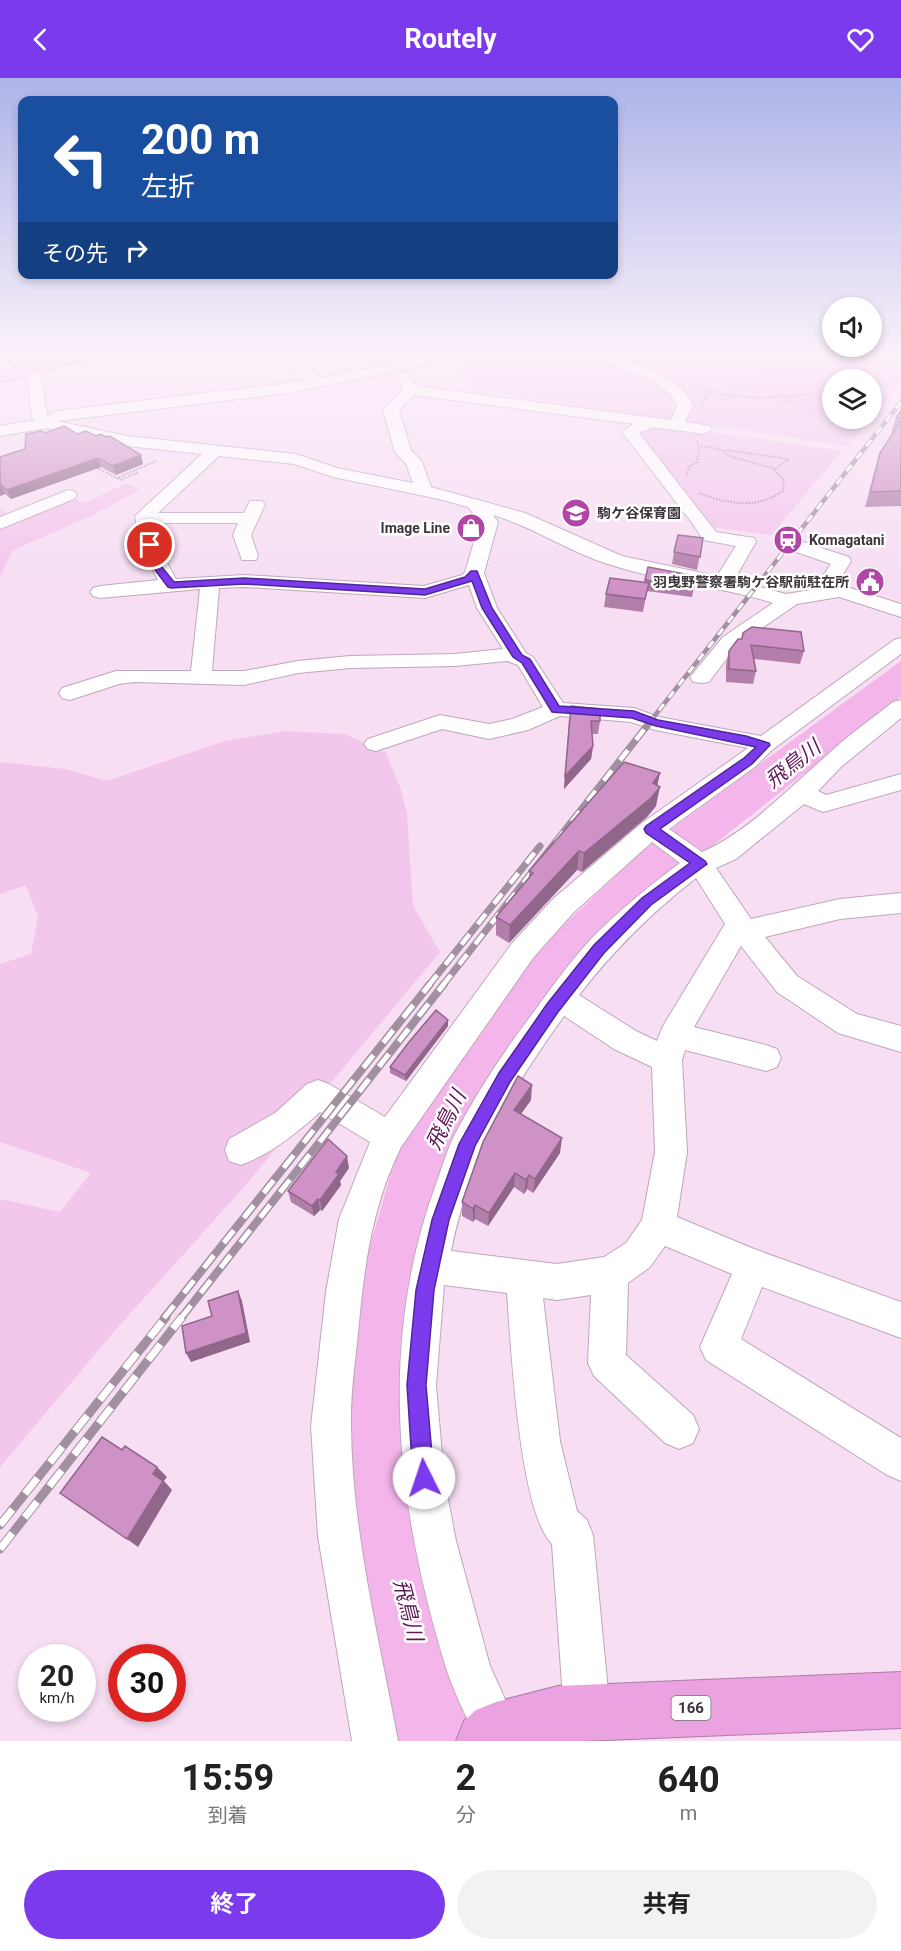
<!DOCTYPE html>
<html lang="ja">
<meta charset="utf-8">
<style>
:root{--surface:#fff;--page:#f2f2f2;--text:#222;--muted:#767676;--accent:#7c3aed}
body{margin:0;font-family:Roboto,"Noto Sans JP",sans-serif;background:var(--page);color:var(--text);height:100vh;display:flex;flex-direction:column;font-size:22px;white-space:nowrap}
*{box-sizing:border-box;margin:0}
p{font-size:20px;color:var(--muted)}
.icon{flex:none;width:33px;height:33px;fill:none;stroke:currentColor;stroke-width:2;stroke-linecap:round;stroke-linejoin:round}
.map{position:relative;height:1663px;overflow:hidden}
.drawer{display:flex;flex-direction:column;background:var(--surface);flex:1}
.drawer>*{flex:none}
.guide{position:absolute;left:18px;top:18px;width:600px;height:183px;border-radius:12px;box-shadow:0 3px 9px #0003;background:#1a4fa0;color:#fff;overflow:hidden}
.fabs{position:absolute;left:822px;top:219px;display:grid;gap:12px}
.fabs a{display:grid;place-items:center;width:60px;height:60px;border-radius:50%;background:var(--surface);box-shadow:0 3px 9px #0003;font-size:30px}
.speed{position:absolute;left:18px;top:1566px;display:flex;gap:12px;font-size:30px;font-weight:700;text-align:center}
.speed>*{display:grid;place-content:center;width:78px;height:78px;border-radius:50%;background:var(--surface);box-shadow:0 3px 9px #0003;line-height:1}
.speed small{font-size:15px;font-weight:400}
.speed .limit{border:9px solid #d22;background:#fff;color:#111}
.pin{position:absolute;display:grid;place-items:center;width:51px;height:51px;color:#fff;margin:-26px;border:3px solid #fff;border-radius:50%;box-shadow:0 2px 6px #0007}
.me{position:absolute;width:66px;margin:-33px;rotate:356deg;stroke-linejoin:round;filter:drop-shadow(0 0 4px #0008)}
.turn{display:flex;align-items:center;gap:21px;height:126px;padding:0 24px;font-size:27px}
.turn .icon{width:78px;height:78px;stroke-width:2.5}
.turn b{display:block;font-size:42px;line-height:51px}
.then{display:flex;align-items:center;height:57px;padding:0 24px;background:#0003;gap:12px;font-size:22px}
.eta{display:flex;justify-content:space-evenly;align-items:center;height:102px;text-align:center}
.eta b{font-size:36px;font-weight:700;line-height:42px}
.action{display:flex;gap:12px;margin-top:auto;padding:12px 24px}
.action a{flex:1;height:69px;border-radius:36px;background:var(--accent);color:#fff;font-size:24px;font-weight:700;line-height:69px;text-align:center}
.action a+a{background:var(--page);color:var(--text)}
header{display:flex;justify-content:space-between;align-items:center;height:78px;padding:0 24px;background:var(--accent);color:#fff;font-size:27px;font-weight:700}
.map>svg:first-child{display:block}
.green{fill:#f3c6ec}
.water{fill:#f4b5eb}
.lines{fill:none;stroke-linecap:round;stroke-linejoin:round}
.minor-casing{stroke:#bfa7bb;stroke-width:2}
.major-casing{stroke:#ae7ca7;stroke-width:2}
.highway-casing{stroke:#ae7ca7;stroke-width:2}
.path{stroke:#a794a4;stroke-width:2;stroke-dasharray:1.5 1.5;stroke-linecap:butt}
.minor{fill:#fff;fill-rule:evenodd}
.major{fill:#f3c7ed;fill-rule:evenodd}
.highway{fill:#eba2e1;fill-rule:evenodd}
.rail-far3-casing{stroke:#a1909f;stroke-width:4.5}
.rail-far2-casing{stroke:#a1909f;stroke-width:7}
.rail-far1-casing{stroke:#a1909f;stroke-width:8}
.rail-casing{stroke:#a1909f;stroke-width:9}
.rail-far3{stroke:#fff;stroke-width:3;stroke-dasharray:8;stroke-linecap:butt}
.rail-far2{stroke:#fff;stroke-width:4.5;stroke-dasharray:13;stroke-linecap:butt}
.rail-far1{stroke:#fff;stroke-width:5;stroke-dasharray:16;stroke-linecap:butt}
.rail{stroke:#fff;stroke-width:7;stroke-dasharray:20;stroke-linecap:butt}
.wall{fill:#b27eaa}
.shaded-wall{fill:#91668b}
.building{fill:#cf92c6;stroke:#91668b;stroke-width:1.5}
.route{fill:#7c3aed;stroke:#51269a;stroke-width:1.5}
.labels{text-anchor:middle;stroke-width:5;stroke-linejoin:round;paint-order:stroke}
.far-poi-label{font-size:14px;font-weight:bold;fill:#3d343c;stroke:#fff;text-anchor:start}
.shield{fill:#fff;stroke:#777176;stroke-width:1.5}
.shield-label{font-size:15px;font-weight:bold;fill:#3d343c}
.near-water-label{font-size:21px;font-style:italic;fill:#5f1859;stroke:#fff}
</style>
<header><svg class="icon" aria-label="back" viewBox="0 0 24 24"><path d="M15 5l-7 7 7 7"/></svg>Routely<svg class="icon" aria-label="heart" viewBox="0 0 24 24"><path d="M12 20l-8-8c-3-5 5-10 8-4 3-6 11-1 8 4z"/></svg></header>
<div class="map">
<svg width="901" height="1663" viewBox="0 0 901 1663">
<rect width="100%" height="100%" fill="#f7def3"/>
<!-- green -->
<g class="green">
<path d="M471 276H867L901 286C901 308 885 323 872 339V302H832V340L870 341 848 368 469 311 455 280Z"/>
<path d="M656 346 842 373 771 457 710 449 635 356Z"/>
<path d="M127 405 140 412 87 440 13 472 0 499V430L16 442 71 418 84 425Z"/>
<path d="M285 653 345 656 386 675 401 712 407 736 413 828 440 874 244 1109 119 1248 0 1389V1121L60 1134 91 1095 0 1064V886L31 876 38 839 26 807 0 816V684L65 691 107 703 225 663Z"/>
</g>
<!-- water -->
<g class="water">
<path d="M827 277C840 278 865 282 868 297L861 301 832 302 831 318 822 324 824 331 821 335 813 338 805 337 797 329 781 327 769 317 736 311 706 302 712 298 746 296Z"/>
<path d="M901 583V619L716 765 645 814 487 1010 406 1274 478 1663H398L390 1642 343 1377 351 1233 398 1071 458 971 546 864 639 776 678 746Z"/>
</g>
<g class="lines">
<!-- minor casing -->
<g class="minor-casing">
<g id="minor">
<path d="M276 276H292L320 300 431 279 438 283 431 287 281 316 57 343 127 358 296 376 337 390 413 405 406 386 395 374 383 332 403 311 396 298 398 295H408L416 308 671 342 677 328C668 298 606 288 579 279L577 276C611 276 680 292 693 328L685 344 710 348 712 351 704 356 653 349 639 355 716 454 754 460 756 464 734 502 786 516 817 511 815 509 831 486 796 474 794 470 796 466 803 464 849 479 851 483 836 508 847 509 901 526V539L839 519 797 526 737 567 709 604 701 605 693 604 690 599 723 559 773 525C720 508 663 504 611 487 570 475 534 449 493 437L498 444 484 495 497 530 526 575 533 579 563 625 634 630 659 639 761 658 894 562 901 560V576L772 672 756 688 669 751 702 774C748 754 788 711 825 679 846 659 870 642 893 624L901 622V640L841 689 818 713 826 717 901 696V712L823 734 804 726 736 781 716 790 751 841 840 821 901 815V835L840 841 765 859 797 898 857 936 901 948V974L838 955 777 914 741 868 694 949 766 967 777 971 781 980 777 989 766 993 685 972 682 982 687 1074 677 1139 754 1171 901 1224V1260L762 1209 741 1261 901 1360V1403L887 1397 706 1282 700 1269 732 1196 665 1168 650 1189 628 1205 626 1277 693 1337 699 1351 693 1365 679 1371 665 1365 594 1298 588 1285 591 1217 557 1222 543 1220 560 1363 577 1433 587 1442 593 1457 610 1634 603 1650 587 1657 571 1650 564 1634 552 1466C519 1433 511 1267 507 1215L444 1207 436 1307 444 1400 456 1463 490 1588 524 1663H477C467 1639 454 1615 446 1590 397 1430 377 1267 436 1106 442 1090 447 1072 455 1056 476 1016 500 979 527 943 547 916 567 887 590 862 618 833 648 809 680 785L652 764 573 835 533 880 401 1069C373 1126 365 1182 359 1245 356 1279 350 1315 351 1349 352 1454 379 1560 398 1663H352L318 1458 311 1348 326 1214 339 1141 370 1064 320 1034C297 1055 271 1076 241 1087L229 1083 225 1072 229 1061 275 1035 307 1006 318 1002 329 1006 385 1039 513 864 553 821 642 745 748 670 655 652 631 644 560 638 528 652 489 661 442 651 376 673 368 671 364 666 368 661 440 637 489 646 512 641 543 629 518 587 507 583 455 588 350 590 298 595 244 607 134 604 119 606 70 622 62 620 59 615 62 610 116 593H191L200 511 100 520 93 518 90 514 93 510 100 508 158 502 139 465 135 438 202 376 127 368 47 350 0 358V348L35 342 32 339 26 290 33 286 40 290 47 337 48 338 56 333 306 303ZM414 317 634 346 622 354 693 446 703 462 736 468 717 498 622 478 525 435 431 409 422 384 411 372 399 333ZM219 378 294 386 333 399 439 421 468 429 480 444 465 494 462 497 424 508 244 497 176 501 161 474 153 445H238L233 457 242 482H256L258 478 251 457 265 427 262 423H250L244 435H158ZM469 507 477 530 503 571 455 576 350 578 298 583 244 593H212L219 510 244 509 425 520ZM696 800 725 846 663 948 657 963 636 953 579 917C614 872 650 836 696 800ZM564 938 614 971 652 989 655 1074 642 1142 626 1165 604 1179 557 1186 451 1173C470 1079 509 1015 564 938Z"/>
<path d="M68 412 74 413 77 417 74 421 0 451V439Z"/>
</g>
</g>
<!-- major casing -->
<g class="major-casing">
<path id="major" d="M66 276H95L92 280 0 304V294Z"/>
</g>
<!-- highway casing -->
<g class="highway-casing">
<path id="highway" d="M901 1594V1650L582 1663H456L464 1643 476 1632 496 1624 558 1608Z"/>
</g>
<!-- path -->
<g class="path">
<path d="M845 276 877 288 881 296 872 304"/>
<path d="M872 276 901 283"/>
<path d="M694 309C740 325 785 319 832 313"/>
<path d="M702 327 708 315"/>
<path d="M724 372 789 381 775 391"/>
<path d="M95 389 117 400 156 383"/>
<path d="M686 398 689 389 697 384 699 372 697 363"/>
<path d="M118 400 120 402 137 395 134 393"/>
<path d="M699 415C727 426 758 432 784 412L783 402 773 390 732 379 719 371 701 368"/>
</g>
<!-- minor -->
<use href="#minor" class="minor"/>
<!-- major -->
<use href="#major" class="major"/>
<!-- highway -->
<use href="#highway" class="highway"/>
<!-- rail-far3 casing -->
<g class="rail-far3-casing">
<path id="rail-far3" d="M649 645 901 324"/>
</g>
<!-- rail-far2 casing -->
<g class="rail-far2-casing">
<g id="rail-far2">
<path d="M429 907 540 768"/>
<path d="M443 907 650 644"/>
</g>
</g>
<!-- rail-far1 casing -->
<g class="rail-far1-casing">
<g id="rail-far1">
<path d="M164 1240 430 906"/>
<path d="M181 1240 444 906"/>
</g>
</g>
<!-- rail casing -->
<g class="rail-casing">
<g id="rail">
<path d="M0 1447 166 1239"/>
<path d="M0 1471 182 1239"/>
</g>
</g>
<!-- rail-far3 -->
<use href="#rail-far3" class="rail-far3"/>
<!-- rail-far2 -->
<use href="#rail-far2" class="rail-far2"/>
<!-- rail-far1 -->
<use href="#rail-far1" class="rail-far1"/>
<!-- rail -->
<use href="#rail" class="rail"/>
</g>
<!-- wall -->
<g class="wall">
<path d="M901 332V428L865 429 880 375 893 355H891L896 340Z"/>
<path d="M45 355 77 356 96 358 143 386 116 397 101 389 11 421 5 416 0 418V379L25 371Z"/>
<path d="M703 460 697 492 672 486 674 474Z"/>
<path d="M648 489 696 498 692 519 647 513 643 534 604 529 606 516 644 504Z"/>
<path d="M743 555 804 573 800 586 754 581 756 593 753 606 726 604V586L729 573 741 561Z"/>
<path d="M569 641 600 643 598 656H592L593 668 591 681 564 711Z"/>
<path d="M657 707 656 728 647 739 582 794 577 792 509 865 496 857V839L529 800V793Z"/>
<path d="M448 942V948L406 1003 390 995V989Z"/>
<path d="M531 1022 521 1036 560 1075 533 1115 527 1111 524 1116 514 1109 488 1148 475 1141 473 1144 462 1138V1124L483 1064Z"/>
<path d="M349 1090 340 1103 341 1107 322 1133 320 1132 314 1138 291 1124 288 1113Z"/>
</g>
<!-- shaded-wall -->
<g class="shaded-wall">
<path d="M141 377 143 386 116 397 113 388Z"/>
<path d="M98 380 101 389 11 421 7 412Z"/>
<path d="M0 407H1L5 416 0 418Z"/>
<path d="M593 668 591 681 564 711 565 698Z"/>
<path d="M660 695 656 714 660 709 656 728 647 739 582 794 584 775 653 705Z"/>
<path d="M579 773 577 792 509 865 510 847Z"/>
<path d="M448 942V948L406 1003 405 997Z"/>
<path d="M532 1007 531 1022 513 1047 514 1032Z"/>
<path d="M562 1060 560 1075 533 1115 535 1101Z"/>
<path d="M347 1078 349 1090 340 1103 341 1107 322 1133 320 1122 336 1094Z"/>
<path d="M515 1095 514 1109 488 1148 489 1135Z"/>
<path d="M529 1097 527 1111 524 1116 526 1102Z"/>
<path d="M318 1121 320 1132 314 1138 312 1128Z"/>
<path d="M475 1127V1141L473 1144V1131Z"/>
<path d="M238 1213 242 1223 250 1264 191 1284 186 1275Z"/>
<path d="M157 1389 167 1399 164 1403 172 1412 138 1469 127 1461 153 1396Z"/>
</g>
<!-- building -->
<g class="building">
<path d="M901 332V340H896Z"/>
<path d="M901 343V413L870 414 880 375Z"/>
<path d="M64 348 77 356 86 353 96 358 101 356 106 359 110 358 141 377 113 388 98 380 7 412 1 407H0V379L25 371 26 356 42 353 45 355Z"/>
<path d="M678 457 703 460 700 479 674 474Z"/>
<path d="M648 489 696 498 694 509 645 502Z"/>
<path d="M610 500 649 505 645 521 606 516Z"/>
<path d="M752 549 801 554 804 573 751 567 756 593 729 591V573L738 561H742L743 555Z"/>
<path d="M571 628 600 631V643H591L593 668 565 698Z"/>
<path d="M624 684 660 695 653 705 660 709 651 720 584 775 579 773 510 847 496 839 533 795 529 793Z"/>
<path d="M436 932 448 942 405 997 390 989 409 964Z"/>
<path d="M518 998 532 1007 514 1032 562 1060 535 1101 529 1097 526 1102 515 1095 489 1135 475 1127 473 1131 462 1124 483 1064Z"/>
<path d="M328 1061 347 1078 336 1094 339 1096 320 1122 318 1121 312 1128 288 1113Z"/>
<path d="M238 1213 246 1255 186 1275 182 1248 212 1238 208 1223Z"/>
<path d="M102 1359 122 1372 125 1368 157 1389 153 1396 163 1403 127 1461 60 1415Z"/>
</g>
<!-- sky -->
<linearGradient id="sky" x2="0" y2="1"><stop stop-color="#adb4e9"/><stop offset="0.54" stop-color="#fbf0fa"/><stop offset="1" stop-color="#fbf0fa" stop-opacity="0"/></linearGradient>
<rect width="901" height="509" fill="url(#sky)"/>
<!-- route -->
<path class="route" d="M150 464 155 467 161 488 174 504 244 500 425 511 465 499 471 493H477L492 530 522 577 530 581 559 628 634 633 658 642 746 658 769 665 770 667 752 686 660 751 705 783 707 786 651 827 604 875 558 934 510 1004 475 1068 449 1142 434 1212 426 1307 434 1400 431 1408 424 1411 416 1408 413 1400 407 1307 416 1212 432 1142 459 1066 499 995 547 926 594 867 642 820 690 785 646 755 644 751 646 748 744 680 756 669 656 648 632 640 552 634 522 585 513 579 482 530 472 503 425 517 244 506 171 510 168 509 152 488 145 467Z"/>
<!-- icons -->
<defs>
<g id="school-disc" transform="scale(1.5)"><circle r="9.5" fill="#b146a6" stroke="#fff"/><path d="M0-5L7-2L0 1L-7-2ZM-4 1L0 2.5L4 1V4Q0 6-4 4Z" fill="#fff"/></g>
<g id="shop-disc" transform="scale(1.5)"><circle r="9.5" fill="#b146a6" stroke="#fff"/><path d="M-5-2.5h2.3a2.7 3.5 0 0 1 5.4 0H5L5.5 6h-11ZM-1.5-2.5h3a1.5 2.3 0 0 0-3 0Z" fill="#fff"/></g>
<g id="station-disc" transform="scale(1.5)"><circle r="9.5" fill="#b146a6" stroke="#fff"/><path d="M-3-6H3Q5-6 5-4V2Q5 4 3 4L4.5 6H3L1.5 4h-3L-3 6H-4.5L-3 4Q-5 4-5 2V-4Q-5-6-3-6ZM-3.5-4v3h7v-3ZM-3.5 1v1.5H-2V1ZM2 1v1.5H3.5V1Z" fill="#fff"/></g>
<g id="civic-disc" transform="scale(1.5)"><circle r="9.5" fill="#b146a6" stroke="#fff"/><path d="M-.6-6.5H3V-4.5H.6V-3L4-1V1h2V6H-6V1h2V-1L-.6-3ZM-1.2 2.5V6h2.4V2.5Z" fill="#fff"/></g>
</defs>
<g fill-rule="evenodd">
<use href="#school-disc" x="576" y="435"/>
<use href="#shop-disc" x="471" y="450"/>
<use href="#station-disc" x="788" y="462"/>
<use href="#civic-disc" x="870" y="504"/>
</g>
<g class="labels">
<!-- far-poi labels -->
<g class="far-poi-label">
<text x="597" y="440">駒ケ谷保育園</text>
<text x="450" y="455" text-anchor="end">Image Line</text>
<text x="809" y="467">Komagatani</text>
<text x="849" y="509" text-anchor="end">羽曳野警察署駒ケ谷駅前駐在所</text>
</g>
<!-- shield labels -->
<rect class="shield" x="671.5" y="1618" width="39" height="24" rx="4.5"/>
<g class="shield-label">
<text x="691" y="1635">166</text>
</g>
<!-- near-water labels -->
<g class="near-water-label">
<text transform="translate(793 686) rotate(-38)" y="7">飛鳥川</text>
<text transform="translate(446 1042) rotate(-64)" y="7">飛鳥川</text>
<text transform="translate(408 1532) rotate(76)" y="7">飛鳥川</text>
</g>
</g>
</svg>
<div class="fabs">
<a><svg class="icon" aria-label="sound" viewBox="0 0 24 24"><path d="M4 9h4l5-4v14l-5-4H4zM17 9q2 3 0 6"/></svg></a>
<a><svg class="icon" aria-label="layers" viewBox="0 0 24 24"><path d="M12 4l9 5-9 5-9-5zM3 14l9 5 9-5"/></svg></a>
</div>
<div class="speed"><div>20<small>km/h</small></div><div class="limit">30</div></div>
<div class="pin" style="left:150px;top:467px;background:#d93025"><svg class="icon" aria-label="arrive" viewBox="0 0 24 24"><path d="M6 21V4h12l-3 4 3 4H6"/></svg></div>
<svg class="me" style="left:424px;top:1400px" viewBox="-20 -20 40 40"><circle r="19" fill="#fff"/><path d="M0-13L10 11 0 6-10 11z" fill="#7c3aed"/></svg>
<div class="guide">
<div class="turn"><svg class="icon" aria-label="left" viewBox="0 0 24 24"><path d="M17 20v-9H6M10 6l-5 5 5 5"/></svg><div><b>200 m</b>左折</div></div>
<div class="then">その先<svg class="icon" aria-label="right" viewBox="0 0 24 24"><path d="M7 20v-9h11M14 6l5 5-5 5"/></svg></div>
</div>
</div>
<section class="drawer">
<div class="eta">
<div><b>15:59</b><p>到着</p></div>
<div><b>2</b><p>分</p></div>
<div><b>640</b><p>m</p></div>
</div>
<div class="action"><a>終了</a><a>共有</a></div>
</section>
